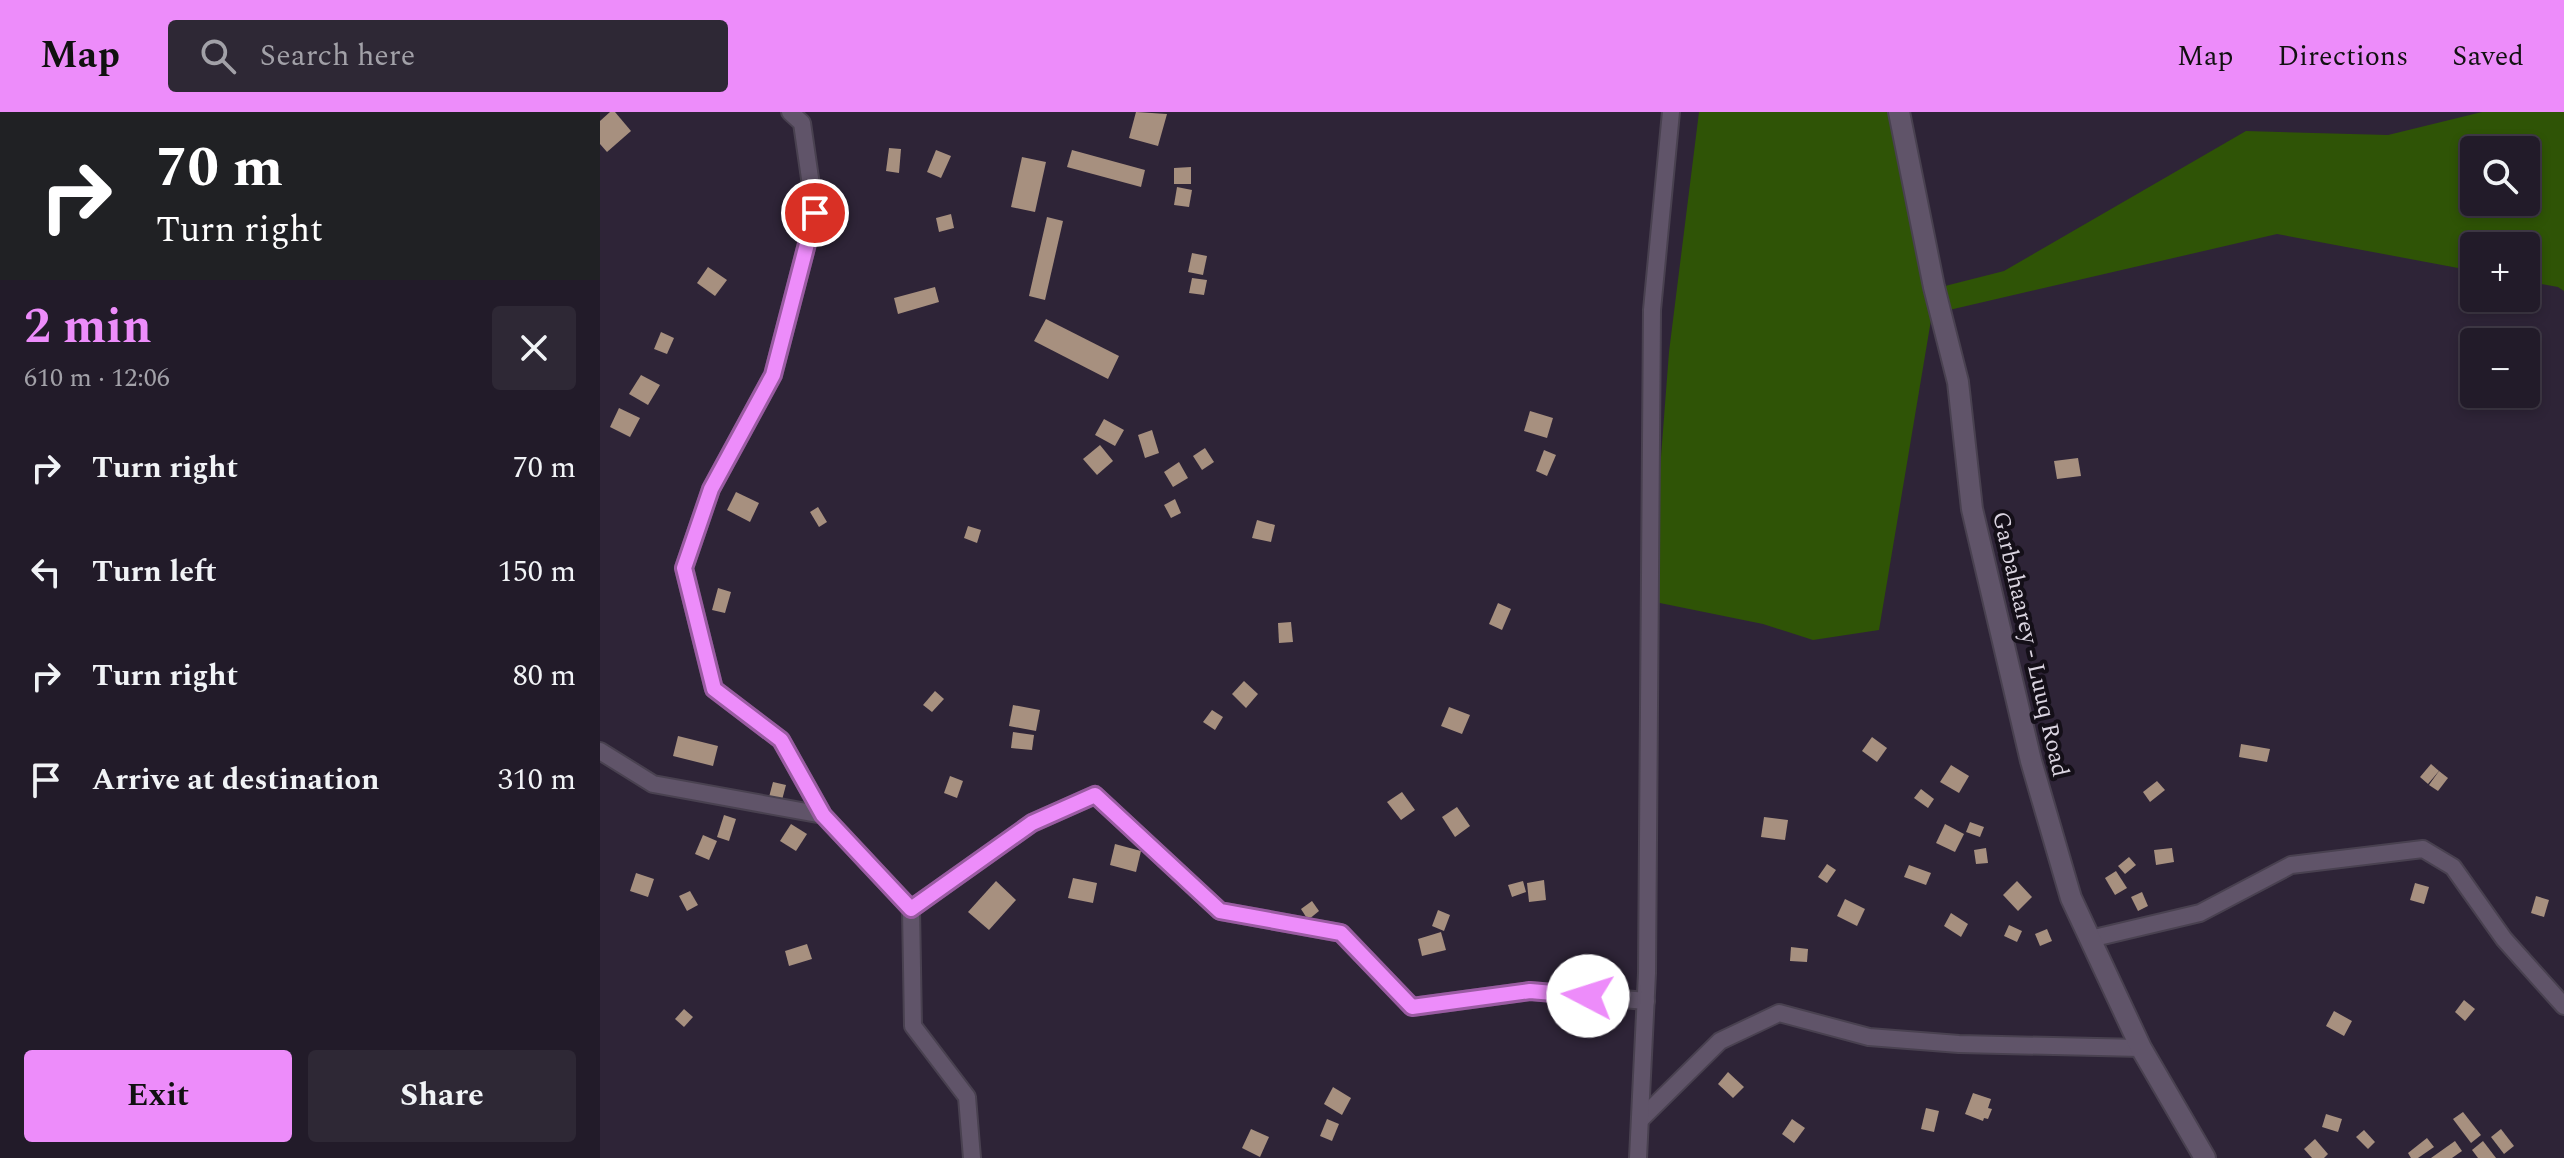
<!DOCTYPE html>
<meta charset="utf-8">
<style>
:root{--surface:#221b29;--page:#2e2835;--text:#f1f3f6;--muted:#a2a1a8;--line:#3f3946;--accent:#ed8cfa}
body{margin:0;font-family:Spectral,serif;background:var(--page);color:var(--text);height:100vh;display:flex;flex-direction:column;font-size:30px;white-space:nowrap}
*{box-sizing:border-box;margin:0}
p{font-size:26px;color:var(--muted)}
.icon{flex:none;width:44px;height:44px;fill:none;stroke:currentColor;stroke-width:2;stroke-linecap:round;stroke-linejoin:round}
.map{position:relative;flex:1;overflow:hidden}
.side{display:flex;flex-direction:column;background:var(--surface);width:600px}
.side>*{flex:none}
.guide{background:#202124;color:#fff;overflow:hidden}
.tools{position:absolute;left:1860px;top:24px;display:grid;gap:16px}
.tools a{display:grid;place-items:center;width:80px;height:80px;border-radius:8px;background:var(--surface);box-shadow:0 4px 12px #0003,0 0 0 2px var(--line);font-size:40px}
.pin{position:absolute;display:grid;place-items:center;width:68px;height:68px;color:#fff;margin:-34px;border:4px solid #fff;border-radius:50%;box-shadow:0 2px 8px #0007}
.me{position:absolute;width:88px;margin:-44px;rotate:275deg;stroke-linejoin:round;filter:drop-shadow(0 0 6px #0008)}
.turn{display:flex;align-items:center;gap:28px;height:168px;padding:0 24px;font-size:36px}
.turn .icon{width:104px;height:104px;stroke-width:2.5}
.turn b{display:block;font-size:56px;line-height:68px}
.round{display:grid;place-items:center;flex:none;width:84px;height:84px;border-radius:8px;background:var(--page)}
.head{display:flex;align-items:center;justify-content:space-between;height:136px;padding:0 24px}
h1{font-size:48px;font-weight:700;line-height:60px;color:var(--accent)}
.action{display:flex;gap:16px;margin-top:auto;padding:16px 24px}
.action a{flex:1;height:92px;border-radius:8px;background:var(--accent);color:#111;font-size:32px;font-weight:700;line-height:92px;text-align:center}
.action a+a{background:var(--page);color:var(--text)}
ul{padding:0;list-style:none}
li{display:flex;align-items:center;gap:24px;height:104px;padding:0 24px}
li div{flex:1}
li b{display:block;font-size:30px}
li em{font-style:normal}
header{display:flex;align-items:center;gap:48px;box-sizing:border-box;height:112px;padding:0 40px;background:var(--accent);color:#111}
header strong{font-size:38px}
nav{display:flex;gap:44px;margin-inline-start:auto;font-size:28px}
.search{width:560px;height:72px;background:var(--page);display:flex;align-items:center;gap:20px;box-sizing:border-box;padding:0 28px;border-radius:8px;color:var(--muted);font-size:30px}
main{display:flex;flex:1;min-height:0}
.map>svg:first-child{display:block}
.green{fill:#2f5406;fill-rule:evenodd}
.building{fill:#a7907f}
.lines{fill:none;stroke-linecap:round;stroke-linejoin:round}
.minor-casing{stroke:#494150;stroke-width:20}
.tertiary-casing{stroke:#494150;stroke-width:24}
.minor{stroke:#605469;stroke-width:16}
.tertiary{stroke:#605469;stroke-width:20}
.route-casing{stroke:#9a5ba2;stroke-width:20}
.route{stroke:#ed8cfa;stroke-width:14}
.labels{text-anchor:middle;stroke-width:8;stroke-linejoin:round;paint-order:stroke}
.street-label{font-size:24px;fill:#dad4e0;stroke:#140f18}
</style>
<header>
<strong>Map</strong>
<div class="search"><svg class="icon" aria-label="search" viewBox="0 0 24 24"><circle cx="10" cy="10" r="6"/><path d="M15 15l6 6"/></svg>Search here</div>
<nav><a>Map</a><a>Directions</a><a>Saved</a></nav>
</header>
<main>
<section class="side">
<div class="guide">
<div class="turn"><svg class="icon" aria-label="right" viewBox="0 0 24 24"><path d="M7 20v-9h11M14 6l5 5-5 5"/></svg><div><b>70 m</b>Turn right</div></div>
</div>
<div class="head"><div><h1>2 min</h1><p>610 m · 12:06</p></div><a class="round"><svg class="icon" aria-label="close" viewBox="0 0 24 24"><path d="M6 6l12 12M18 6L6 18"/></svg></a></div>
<ul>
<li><svg class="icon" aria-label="right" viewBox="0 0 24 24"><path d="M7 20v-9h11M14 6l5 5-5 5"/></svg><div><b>Turn right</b></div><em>70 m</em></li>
<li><svg class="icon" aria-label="left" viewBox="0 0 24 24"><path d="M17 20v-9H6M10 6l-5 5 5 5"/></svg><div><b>Turn left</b></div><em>150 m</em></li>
<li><svg class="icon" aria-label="right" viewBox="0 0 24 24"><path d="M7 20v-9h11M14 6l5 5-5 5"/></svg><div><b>Turn right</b></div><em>80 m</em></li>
<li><svg class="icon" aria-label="arrive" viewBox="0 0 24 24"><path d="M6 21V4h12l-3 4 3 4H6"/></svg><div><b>Arrive at destination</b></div><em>310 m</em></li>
</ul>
<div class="action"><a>Exit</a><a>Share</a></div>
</section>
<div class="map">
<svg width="1964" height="1046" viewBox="0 0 1964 1046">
<rect width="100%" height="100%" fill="#2e2437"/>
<!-- green -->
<path class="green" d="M1099 0H1305L1345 174 1404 159 1646 19 1788 23 1882 0H1964V179L1958 175 1926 169V134H1874V159L1677 122 1332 202 1279 518 1213 528 1163 512 1050 489 1069 240ZM1874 38H1926V90H1874Z"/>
<!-- building -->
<g class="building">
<path d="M10 0H15L31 19 7 40 0 32V9Z"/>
<path d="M536 0 567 2 558 34 529 26Z"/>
<path d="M289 36 301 37 299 61 286 59Z"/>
<path d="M336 38 351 44 341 66 327 60Z"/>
<path d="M472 38 545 58 541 75 467 55Z"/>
<path d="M422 45 446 50 435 100 411 95Z"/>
<path d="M591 55V72H574V56Z"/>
<path d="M577 75 592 78 589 95 574 93Z"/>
<path d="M351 102 354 116 339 120 336 106Z"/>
<path d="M447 105 463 109 445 188 429 184Z"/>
<path d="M592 141 607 144 603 163 588 160Z"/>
<path d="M108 155 127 168 115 184 97 171Z"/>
<path d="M592 166 607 168 604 183 589 181Z"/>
<path d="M335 175 339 190 298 202 294 186Z"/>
<path d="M446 207 519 244 508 267 434 229Z"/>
<path d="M61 220 74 226 67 242 54 237Z"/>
<path d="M41 263 60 273 48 293 29 282Z"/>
<path d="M19 296 40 306 30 325 10 315Z"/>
<path d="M930 299 953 306 947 326 924 319Z"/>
<path d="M504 307 524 318 515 334 495 323Z"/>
<path d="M552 318 559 341 545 346 538 323Z"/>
<path d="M500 333 513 349 497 363 483 347Z"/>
<path d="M605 336 614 350 602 358 593 344Z"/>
<path d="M944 338 956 343 947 364 936 359Z"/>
<path d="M1478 346 1481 364 1457 367 1454 349Z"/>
<path d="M579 350 588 366 573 375 564 360Z"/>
<path d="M136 380 159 391 150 410 127 398Z"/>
<path d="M575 387 581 401 571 406 564 393Z"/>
<path d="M218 395 227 410 219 415 210 400Z"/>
<path d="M657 408 675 413 671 430 652 426Z"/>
<path d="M368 414 381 418 377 431 364 426Z"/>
<path d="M118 476 131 480 125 501 112 498Z"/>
<path d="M898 491 911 497 902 518 889 512Z"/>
<path d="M691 510 693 530 679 531 678 511Z"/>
<path d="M644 569 658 582 646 596 632 582Z"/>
<path d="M335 579 344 587 332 600 323 593Z"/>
<path d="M413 593 440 598 436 619 409 614Z"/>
<path d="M849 595 870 603 862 622 841 614Z"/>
<path d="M612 598 623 605 615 618 603 610Z"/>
<path d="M413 620 434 623 432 638 411 636Z"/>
<path d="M78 624 118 634 113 654 73 644Z"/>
<path d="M1272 625 1287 636 1277 650 1262 639Z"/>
<path d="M1641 632 1670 637 1667 650 1639 645Z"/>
<path d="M1831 652 1839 659 1828 672 1820 665Z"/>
<path d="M1351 653 1369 664 1359 681 1340 670Z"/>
<path d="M1839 659 1848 666 1838 679 1829 673Z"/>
<path d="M350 664 363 669 357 686 344 681Z"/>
<path d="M1557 669 1565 678 1550 690 1543 680Z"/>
<path d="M173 670 186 673 182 688 169 685Z"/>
<path d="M1321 677 1334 687 1328 696 1314 686Z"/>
<path d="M802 680 815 698 801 708 787 690Z"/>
<path d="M857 695 870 714 855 725 842 705Z"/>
<path d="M124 703 136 707 129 729 117 725Z"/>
<path d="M1164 705 1188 708 1185 728 1161 725Z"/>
<path d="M1370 710 1384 715 1380 725 1366 720Z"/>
<path d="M191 712 207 722 196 739 180 729Z"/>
<path d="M1345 712 1364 722 1355 740 1336 731Z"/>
<path d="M103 723 117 729 109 748 95 742Z"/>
<path d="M515 732 541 739 536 760 510 753Z"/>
<path d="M1386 736 1388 751 1376 752 1374 738Z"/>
<path d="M1572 736 1574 750 1556 753 1554 738Z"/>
<path d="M1529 745 1536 753 1525 762 1518 754Z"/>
<path d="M1227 752 1236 758 1227 771 1218 765Z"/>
<path d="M1309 753 1331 761 1326 773 1304 765Z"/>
<path d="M1516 759 1527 776 1515 783 1505 766Z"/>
<path d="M36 761 54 767 48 785 30 779Z"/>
<path d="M473 766 497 771 493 791 468 786Z"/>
<path d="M944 768 946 788 929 790 927 771Z"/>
<path d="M396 769 416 788 389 818 368 800Z"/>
<path d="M923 769 926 780 912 785 908 773Z"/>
<path d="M1417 769 1432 785 1418 799 1403 783Z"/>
<path d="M1815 771 1829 775 1824 792 1810 788Z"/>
<path d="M90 779 98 793 87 799 79 784Z"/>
<path d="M1542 780 1548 794 1538 799 1531 785Z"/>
<path d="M1936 784 1949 788 1944 805 1931 801Z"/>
<path d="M1245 787 1265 797 1257 814 1237 804Z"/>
<path d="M712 789 719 799 708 808 701 797Z"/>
<path d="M838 798 850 803 844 819 832 814Z"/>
<path d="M1351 801 1368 812 1361 825 1344 814Z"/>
<path d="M1409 813 1422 819 1417 830 1404 824Z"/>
<path d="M1447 817 1452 829 1440 834 1435 822Z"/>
<path d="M841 820 846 838 822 844 818 827Z"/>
<path d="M207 832 212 847 189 854 185 839Z"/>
<path d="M1191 835 1208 837 1207 850 1190 849Z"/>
<path d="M1864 888 1875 897 1865 909 1855 900Z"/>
<path d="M84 897 93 905 84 915 75 907Z"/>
<path d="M1734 899 1752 909 1744 924 1726 914Z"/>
<path d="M1128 960 1144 975 1133 986 1118 972Z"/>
<path d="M733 975 751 986 742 1003 724 992Z"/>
<path d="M1373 981 1391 987 1388 996 1392 997 1388 1007 1384 1006 1383 1009 1365 1002Z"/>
<path d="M1326 996 1339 999 1334 1020 1321 1017Z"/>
<path d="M1863 1000 1881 1023 1871 1031 1853 1007Z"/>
<path d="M1726 1002 1742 1007 1738 1020 1722 1015Z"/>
<path d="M727 1007 739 1012 732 1029 720 1024Z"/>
<path d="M1192 1007 1205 1016 1194 1031 1182 1022Z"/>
<path d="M651 1017 669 1025 660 1045 642 1036Z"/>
<path d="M1901 1017 1914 1034 1904 1042 1891 1025Z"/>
<path d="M1764 1018 1775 1030 1768 1037 1756 1025Z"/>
<path d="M1827 1026 1834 1035 1818 1046H1811L1808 1041Z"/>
<path d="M1715 1027 1728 1042 1724 1046H1712L1704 1037Z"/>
<path d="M1855 1029 1862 1039 1852 1046H1831Z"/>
<path d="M1883 1029 1896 1046H1878L1872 1038Z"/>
</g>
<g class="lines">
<!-- minor casing -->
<g class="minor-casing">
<g id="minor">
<path d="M190 0 202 11 215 101 173 263 111 377 84 456 114 577 181 628 223 703"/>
<path d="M0 639 53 672 223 703 311 797 432 711 495 683 620 799 741 821 812 895 930 879 1046 889"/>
<path d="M311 797 313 914 367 985 372 1046"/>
<path d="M1490 827 1600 801 1691 753 1823 737 1853 755 1904 827 1964 894"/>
<path d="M1040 1008 1120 929 1179 901 1269 925 1359 932 1541 936"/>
<path d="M1038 1046 1047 861 1052 198 1071 0"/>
</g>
</g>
<!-- tertiary casing -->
<g class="tertiary-casing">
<path id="tertiary" d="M1299 0 1334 175 1358 270 1372 397 1431 649 1471 786 1541 936 1605 1046"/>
</g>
<!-- minor -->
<use href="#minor" class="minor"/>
<!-- tertiary -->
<use href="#tertiary" class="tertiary"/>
</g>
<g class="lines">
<!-- route casing -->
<g class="route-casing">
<path id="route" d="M215 101 173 263 111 377 84 456 114 577 181 628 223 703 311 797 432 711 495 683 620 799 741 821 812 895 930 879 988 884"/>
</g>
<!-- route -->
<use href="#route" class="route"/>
</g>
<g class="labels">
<!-- street labels -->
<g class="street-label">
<text transform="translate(1431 532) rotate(77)" y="8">Garbahaarey - Luuq Road</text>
</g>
</g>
</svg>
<div class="tools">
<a><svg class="icon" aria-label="search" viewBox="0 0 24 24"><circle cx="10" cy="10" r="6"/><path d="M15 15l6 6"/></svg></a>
<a>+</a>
<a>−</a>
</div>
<div class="pin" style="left:215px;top:101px;background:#d93025"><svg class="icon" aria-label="arrive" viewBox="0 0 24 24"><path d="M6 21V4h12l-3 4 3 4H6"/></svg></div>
<svg class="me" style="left:988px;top:884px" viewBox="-20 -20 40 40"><circle r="19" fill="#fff"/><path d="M0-13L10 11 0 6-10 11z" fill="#ed8cfa"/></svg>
</div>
</main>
